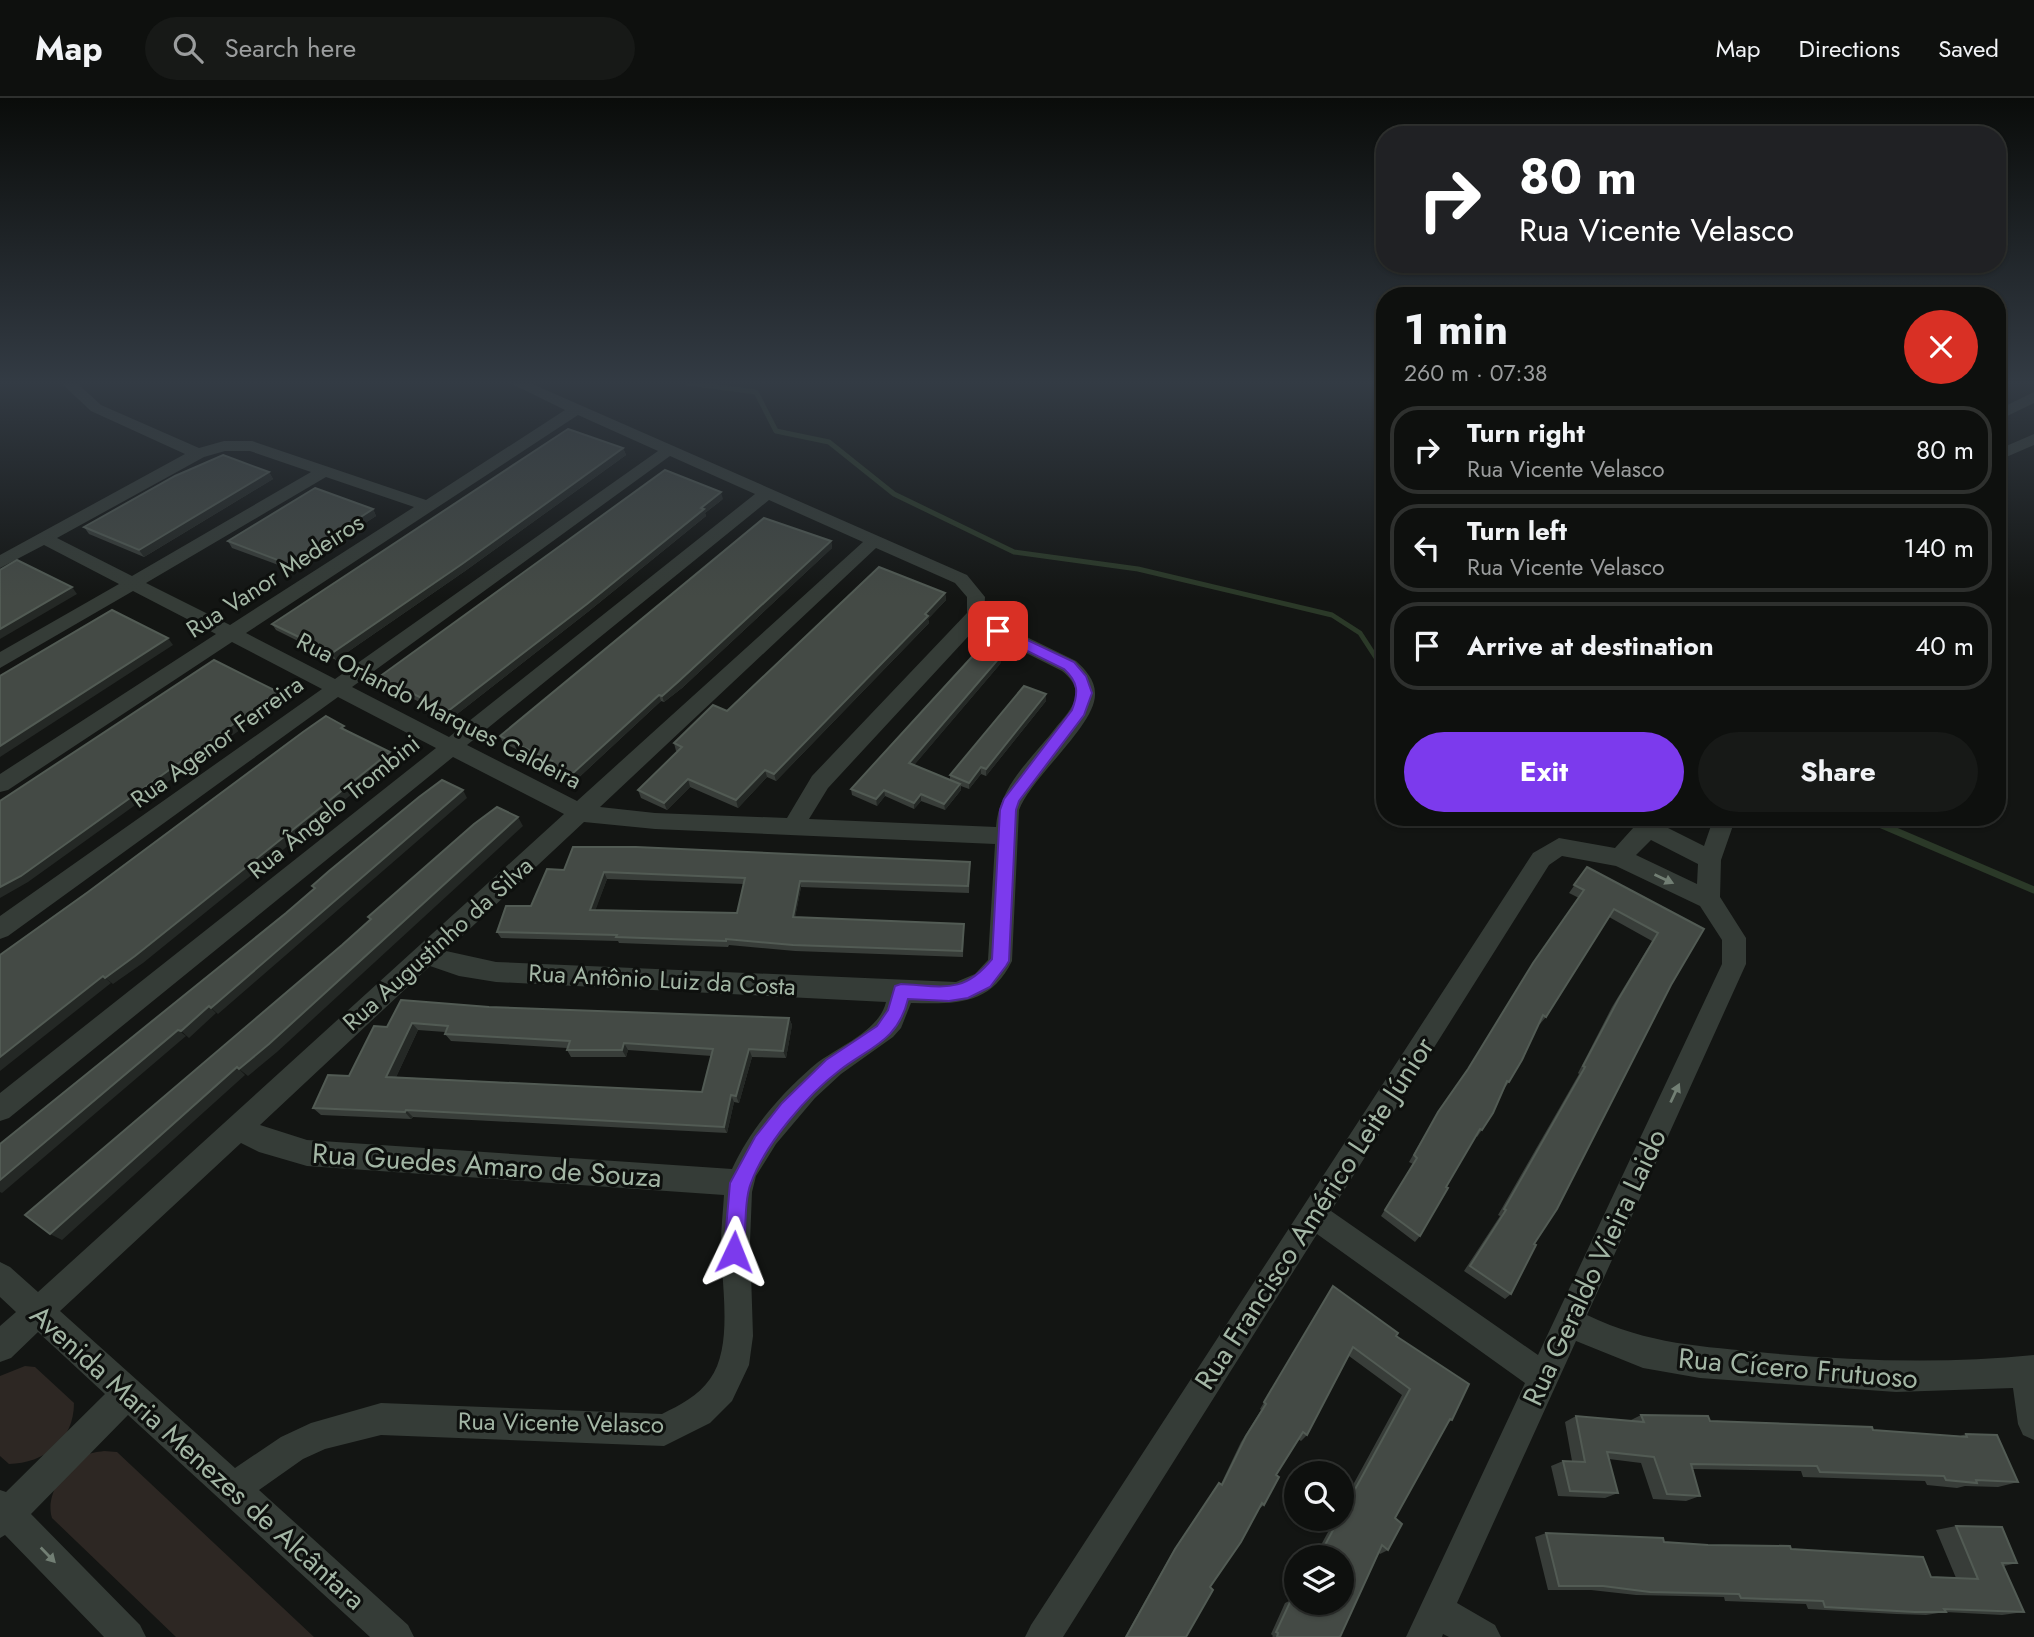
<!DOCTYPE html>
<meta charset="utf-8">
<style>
:root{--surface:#0e100e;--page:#171917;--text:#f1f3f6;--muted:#9b9d9e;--line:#2e302e;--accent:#7c3aed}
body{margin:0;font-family:Jost,sans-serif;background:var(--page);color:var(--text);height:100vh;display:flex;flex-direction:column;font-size:26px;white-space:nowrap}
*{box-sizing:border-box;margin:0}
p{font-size:23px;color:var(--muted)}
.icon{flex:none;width:38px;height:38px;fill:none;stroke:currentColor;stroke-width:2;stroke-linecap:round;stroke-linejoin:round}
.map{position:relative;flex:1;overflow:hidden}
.details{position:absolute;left:1376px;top:189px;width:630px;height:539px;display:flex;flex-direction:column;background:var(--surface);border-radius:28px;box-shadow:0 2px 5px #0004,0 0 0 2px var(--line)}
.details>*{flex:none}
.guide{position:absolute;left:1376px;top:28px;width:630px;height:147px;border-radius:28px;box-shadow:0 2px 5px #0004,0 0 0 2px var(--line);background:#202124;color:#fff;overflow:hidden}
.buttons{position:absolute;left:1284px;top:1363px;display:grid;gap:14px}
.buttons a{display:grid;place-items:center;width:70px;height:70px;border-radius:50%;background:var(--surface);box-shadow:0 2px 5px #0004,0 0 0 2px var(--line);font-size:35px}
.pin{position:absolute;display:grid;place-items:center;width:60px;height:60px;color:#fff;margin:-30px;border-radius:14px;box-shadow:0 4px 10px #0006}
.me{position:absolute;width:77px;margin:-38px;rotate:2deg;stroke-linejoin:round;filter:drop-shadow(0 0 5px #0008)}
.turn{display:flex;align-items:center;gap:24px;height:147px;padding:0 28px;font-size:32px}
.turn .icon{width:91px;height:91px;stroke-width:2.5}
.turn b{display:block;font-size:49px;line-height:60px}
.round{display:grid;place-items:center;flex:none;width:74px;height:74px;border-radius:37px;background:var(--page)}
.head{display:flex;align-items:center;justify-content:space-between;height:119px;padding:0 28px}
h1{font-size:42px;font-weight:700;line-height:52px}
.action{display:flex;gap:14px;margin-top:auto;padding:14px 28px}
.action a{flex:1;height:80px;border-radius:42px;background:var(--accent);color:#fff;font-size:28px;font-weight:700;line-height:80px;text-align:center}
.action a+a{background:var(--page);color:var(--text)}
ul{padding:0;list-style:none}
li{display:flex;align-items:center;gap:21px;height:88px;margin:0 14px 10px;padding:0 14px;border:4px solid var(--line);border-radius:28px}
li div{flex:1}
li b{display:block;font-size:26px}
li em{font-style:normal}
header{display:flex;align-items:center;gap:42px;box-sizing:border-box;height:98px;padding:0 35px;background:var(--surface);border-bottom:2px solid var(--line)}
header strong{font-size:33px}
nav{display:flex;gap:38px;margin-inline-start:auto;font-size:24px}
.search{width:490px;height:63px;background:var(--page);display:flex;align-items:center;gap:18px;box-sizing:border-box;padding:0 24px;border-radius:38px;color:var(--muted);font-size:26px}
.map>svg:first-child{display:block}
.green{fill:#2d2723}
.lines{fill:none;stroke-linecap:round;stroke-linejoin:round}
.stream-far1{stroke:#2b3928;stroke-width:5}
.stream{stroke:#2b3928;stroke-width:7}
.minor{fill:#353c37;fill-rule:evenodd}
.wall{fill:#383d39;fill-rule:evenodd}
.shaded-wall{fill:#242825}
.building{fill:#444a45;stroke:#525b54;stroke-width:2;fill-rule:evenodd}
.oneway{fill:#727f74}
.route{fill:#7c3aed;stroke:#51269a;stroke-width:2}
.labels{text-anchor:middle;stroke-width:6;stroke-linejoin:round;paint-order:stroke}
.street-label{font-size:24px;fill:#a3b6a5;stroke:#0e100e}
.near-street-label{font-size:28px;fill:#a3b6a5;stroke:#0e100e}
</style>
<header>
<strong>Map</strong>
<div class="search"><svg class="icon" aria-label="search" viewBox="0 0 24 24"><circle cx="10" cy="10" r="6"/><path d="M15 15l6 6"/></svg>Search here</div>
<nav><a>Map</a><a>Directions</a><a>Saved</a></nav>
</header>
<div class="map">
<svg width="2034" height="1539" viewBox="0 0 2034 1539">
<rect width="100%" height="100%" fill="#131513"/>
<!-- green -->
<g class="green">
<path d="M25 1268 35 1269 74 1305C74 1343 44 1365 9 1366L0 1358V1278Z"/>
<path d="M104 1353 117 1354 314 1539H176L52 1420C45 1398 63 1371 82 1359 88 1355 97 1354 104 1353Z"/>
</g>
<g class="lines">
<!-- stream-far1 -->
<path class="stream-far1" d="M688 285 756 294 776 333 829 344 894 396 1014 454 1138 471 1332 517 1360 535 1384 572"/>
<!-- stream -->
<path class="stream" d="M1863 719 2034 792"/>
<!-- minor -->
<g class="minor">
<path d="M61 285H77L101 307 199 350 224 343H252L426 402 565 312 510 285H530L967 477 985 499 984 518 1076 563C1085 571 1095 582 1095 595 1097 626 1031 679 1019 712L1012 863C990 908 955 906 911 905L901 930 893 939 841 976 815 1000 776 1046 756 1078 752 1094 750 1144 753 1238 749 1267 732 1303 710 1325 664 1348 381 1337 325 1351 303 1361 259 1392 408 1527 414 1539H370L128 1317 31 1416 140 1527 146 1539H104L5 1437 0 1440V1392L6 1394 105 1296 38 1234 11 1260 0 1264V1228L16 1214 0 1199V1164L10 1169 38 1194 564 716 453 659 9 1020 0 1023V995L436 650 338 599 8 838 0 841V818L322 591 232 544 8 692 0 694V676L216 536 133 493 0 570V554L119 486 44 447 0 470V457L185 356 91 313ZM578 317 658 353 335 581 246 535ZM225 353H250L311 374 132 478 57 440 204 359ZM670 358 755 396 449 639 352 589ZM326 379 414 409 230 527 146 485ZM769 402 863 444 577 703 467 647ZM876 450 955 485 967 499V515L812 678 787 720 655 715 600 709ZM976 530 1062 573C1071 580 1078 589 1075 601 1072 611 1064 620 1057 628 1033 660 999 687 996 729L809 721 828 690ZM584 724 655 731 995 746 988 862 975 876 956 884 496 864 446 853ZM430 868 459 878 496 884 886 904C879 935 833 950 811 970 779 998 750 1032 732 1071L307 1042 260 1027ZM241 1045 259 1054 307 1068 724 1097C723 1114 721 1130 721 1146 721 1185 734 1248 710 1281 698 1298 680 1307 662 1316L381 1305 311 1325 281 1339 235 1370 60 1213Z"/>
<path d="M2034 294V305L1997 323V312Z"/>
<path d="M2034 336V347L1997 363V352Z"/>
<path d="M1643 719H1666L1662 727 1704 748 1714 719H1736L1721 762 1720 799 1746 840V866L1587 1217C1649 1247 1702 1248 1768 1255 1857 1263 1945 1266 2034 1257V1342L2023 1337 2018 1326 2013 1290 1896 1294 1700 1280 1643 1270 1576 1243 1457 1505 1495 1527 1501 1539H1449L1443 1536 1442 1539H1406L1525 1285 1317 1136 1063 1539H1025L1031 1527 1533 755 1559 740 1615 750ZM1651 742 1698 766 1697 786 1636 757ZM1562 758 1616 768 1700 808 1722 842V866L1538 1257 1331 1113 1549 767Z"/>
</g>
</g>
<!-- wall -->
<g class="wall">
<path d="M623 350 626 357 465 473 336 562 276 532 272 526Z"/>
<path d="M269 374 273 381 144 459 89 436 84 429Z"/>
<path d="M723 401 705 415 706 418 589 513 452 620 383 586 379 579Z"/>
<path d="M373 411 376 418 292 472 232 450 228 443Z"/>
<path d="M831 443 832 450 682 590 664 604 661 603 575 683 552 672 550 667 503 645 500 638Z"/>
<path d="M945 495 946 502 928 521 929 525 776 683 767 679 738 710 690 689 667 712 641 700 638 692 678 653H676L674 645 727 613Z"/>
<path d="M1001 565 914 667 950 682V677L1046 596V603L986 678 981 676 969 691 961 688V692L945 712 921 703 914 711 885 698 877 708 852 697 851 691Z"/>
<path d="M970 764 969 795 801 789 795 819 964 826 963 859 795 853 729 847 728 849 619 845 618 843 501 840 497 834 531 808 564 772ZM607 781 744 786 737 815 595 812Z"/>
<path d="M1587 769 1704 831 1671 887 1534 1146 1511 1196 1505 1201 1464 1173 1500 1118 1498 1117 1579 976 1578 975 1612 909 1652 843 1609 819 1546 919 1540 926H1539L1509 984 1504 991 1482 1032 1477 1039 1476 1038 1446 1089 1420 1138 1415 1144 1381 1118 1413 1066 1409 1064 1434 1021 1465 976 1579 800 1569 795Z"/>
<path d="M489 909 789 920 792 927 786 960 752 959 739 1005 734 1004 727 1035 413 1019 411 1021 321 1017 313 1010 349 978 387 929ZM418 932 445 934V936L451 943 567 950V952L571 959H626L628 952 712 958 702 994 396 979Z"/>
<path d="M1333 1188 1396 1238 1452 1322 1447 1325 1395 1420 1388 1452 1380 1456 1379 1455 1340 1539H1272L1273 1538 1271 1536 1285 1505 1291 1502 1293 1503 1297 1495V1505L1342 1460H1314L1335 1421H1342V1407L1402 1297 1349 1258 1307 1337 1301 1343 1298 1341 1276 1377 1264 1407 1259 1411 1210 1489 1186 1539H1125L1172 1455 1215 1390 1219 1385 1221 1386 1241 1344 1261 1312 1260 1311Z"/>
<path d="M1641 1317 1710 1323 1960 1338 1966 1336 2018 1384 1998 1389 1965 1388 1957 1390 1927 1387 1925 1383 1803 1379 1801 1373 1692 1371 1700 1398 1686 1403 1653 1401 1641 1365 1609 1361 1618 1395 1605 1400 1558 1398 1551 1368 1563 1363H1572L1565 1324 1576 1318 1629 1323Z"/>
<path d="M1956 1428 2017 1465 2004 1468 2024 1514 2002 1517 1945 1514 1926 1517 1896 1516 1808 1511 1806 1506 1725 1503 1724 1499 1636 1497 1591 1492H1548L1535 1439 1546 1435 1708 1447 1791 1451 1931 1479 1956 1480 1936 1432Z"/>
</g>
<!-- shaded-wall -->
<g class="shaded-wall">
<path d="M623 350 626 357 465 473 336 562 332 555Z"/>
<path d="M269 374 273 381 144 459 139 452Z"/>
<path d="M721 394 723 401 705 415 706 418 589 513 452 620 448 613Z"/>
<path d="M373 411 376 418 292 472 288 466Z"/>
<path d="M831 443 832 450 682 590 664 604 662 598Z"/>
<path d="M72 489 77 496 0 541V531Z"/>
<path d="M945 495 946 502 928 521 929 525 776 683 774 676Z"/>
<path d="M168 540 173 547 0 659V648Z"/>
<path d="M1001 558V565L910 672 909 665Z"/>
<path d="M278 594 283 601 28 784 0 800V789Z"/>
<path d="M1046 596V603L986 678V671Z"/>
<path d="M659 597 661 603 575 683 572 676Z"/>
<path d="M390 654 394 662 143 865 113 886 105 880Z"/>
<path d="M981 669V676L969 691V685Z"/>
<path d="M765 672 767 679 738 710 736 702Z"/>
<path d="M688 681 690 689 667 712 664 705Z"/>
<path d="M960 686 961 692 945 712 944 706Z"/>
<path d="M463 692 467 700 218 916 211 910Z"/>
<path d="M884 692 885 698 877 708 876 701Z"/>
<path d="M921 696V703L914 711V705Z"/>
<path d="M518 719 523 728 277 954 248 978 239 971Z"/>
<path d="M604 774 607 781 593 819 590 812Z"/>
<path d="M800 783 801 789 794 825 793 819Z"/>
<path d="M103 878 111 885 0 973V959Z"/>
<path d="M209 908 216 915 189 940 181 933Z"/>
<path d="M789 920 792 927 786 960 783 953Z"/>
<path d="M412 925 418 932 393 986 386 979Z"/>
<path d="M178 932 186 938 2 1095 0 1094V1082Z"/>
<path d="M624 945 628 952 626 959 622 952Z"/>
<path d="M749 951 752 959 739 1005 736 998Z"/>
<path d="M237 969 245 977 62 1142 50 1136Z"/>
<path d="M731 997 734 1004 727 1035 724 1029Z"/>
<path d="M406 1012 413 1019 411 1021 405 1014Z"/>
</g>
<!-- building -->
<g class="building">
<path d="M568 331 623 350 462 466 332 555 272 526Z"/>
<path d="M223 357 269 374 139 452 84 429 175 378Z"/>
<path d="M665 372 721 394 701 410 704 411 587 506 448 613 379 579Z"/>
<path d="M315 390 373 411 288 466 228 443Z"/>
<path d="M764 420 831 443 679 583 662 598 659 597 572 676 549 665 552 663 500 638Z"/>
<path d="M17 462 72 489 0 531V472Z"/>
<path d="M879 469 945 495 925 516 928 518 774 676 765 672 736 702 688 681 664 705 638 692 682 649 674 645 713 607 727 613Z"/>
<path d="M112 512 168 540 0 648V578Z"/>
<path d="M980 550 1001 558 909 665 960 686 944 706 921 696 914 705 884 692 876 701 851 691Z"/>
<path d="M214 562 278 594 21 778 0 789V703Z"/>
<path d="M1024 588 1046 596 986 671 981 669 969 685 950 677Z"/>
<path d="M326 618 344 628 341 630 390 654 135 858 105 880 103 878 0 959V857L88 794 303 634Z"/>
<path d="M442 682 463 692 211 910 209 908 181 933 178 932 0 1082V1046L286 815 315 790 312 788 329 773 419 699Z"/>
<path d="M497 709 518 719 269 946 239 971 237 969 50 1136 25 1117 342 847 371 821 368 819 474 726Z"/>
<path d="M573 749H636L970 764 968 788 800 783 793 819 964 826 962 853 793 847 726 841V843L616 839 617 837 497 834 506 808H531L547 771 564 772ZM604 774 745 780 737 815 590 812Z"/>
<path d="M1587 769 1704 831 1671 887 1557 1111 1534 1146 1536 1147 1511 1196 1470 1168 1506 1112 1504 1111 1585 969 1583 968 1618 902 1658 835 1614 811 1546 919 1543 917 1522 962 1509 984 1507 983 1493 1015 1482 1032 1480 1031 1446 1089 1448 1090 1420 1138 1385 1112 1417 1060 1414 1057 1438 1014 1468 971 1533 865 1584 792 1574 787Z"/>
<path d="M401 902 489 909 789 920 783 953 749 951 736 998 731 997 724 1029 406 1012 405 1014 313 1010 328 977 349 978 374 928 387 929ZM412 925 448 928 445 936 570 943 567 952H622L624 945 713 951 702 994 386 979Z"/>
<path d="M1333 1188 1398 1235 1396 1238 1469 1286 1452 1322 1450 1321 1395 1420 1402 1426 1388 1452 1382 1447 1340 1539H1277L1278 1535 1276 1534 1291 1502 1296 1506 1297 1505H1342V1460H1318L1339 1421H1342V1415L1410 1291 1353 1249 1307 1337 1303 1334 1276 1377 1279 1379 1264 1407 1262 1405 1241 1444 1210 1489 1213 1492 1186 1539H1126L1175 1451 1219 1385 1222 1387 1246 1338 1266 1306 1264 1304Z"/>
<path d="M1641 1317 1708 1318 1710 1323 1872 1329 1873 1332 1967 1339 1966 1336 1997 1337 2018 1384 1976 1382 1977 1385 1946 1382 1944 1378 1820 1374 1817 1368 1691 1366 1700 1398 1667 1396 1654 1359 1607 1354 1618 1395 1570 1393 1563 1363 1585 1364 1576 1318 1644 1324Z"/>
<path d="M1956 1428 2002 1429 2017 1465H2002L2024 1514 1944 1511 1946 1514H1915L1825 1509 1823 1503 1741 1500 1739 1496 1650 1494 1603 1488H1559L1546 1435 1663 1440 1664 1444 1708 1447 1790 1448 1791 1451 1923 1459 1931 1479 1978 1481Z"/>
</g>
<!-- one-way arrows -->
<defs><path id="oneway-solid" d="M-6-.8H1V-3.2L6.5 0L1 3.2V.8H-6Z" transform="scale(1.75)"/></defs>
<g class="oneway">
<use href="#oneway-solid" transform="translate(1664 781) rotate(25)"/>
<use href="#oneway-solid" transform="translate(1675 995) rotate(-65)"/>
<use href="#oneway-solid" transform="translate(48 1457) rotate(46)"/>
</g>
<!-- sky -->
<linearGradient id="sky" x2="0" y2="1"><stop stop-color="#0a0c0a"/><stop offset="0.57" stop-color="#333b44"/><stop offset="1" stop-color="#333b44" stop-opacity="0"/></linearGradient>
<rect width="2034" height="500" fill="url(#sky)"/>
<!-- route -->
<path class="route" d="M998 528 1074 564 1086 578 1092 595 1084 617 1019 703 1016 712 1009 863 1006 868 990 889 968 900 949 903 908 901C898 943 870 949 840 972 807 997 765 1046 751 1085 744 1102 746 1135 744 1154L741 1161 734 1164 727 1161 724 1154 730 1085 755 1039 782 1005 826 962 877 928 888 912 895 888 901 886C942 888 963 897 992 861L1000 712 1004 701 1072 612C1079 594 1078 584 1064 571L993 536V529Z"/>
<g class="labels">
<!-- street labels -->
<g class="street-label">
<text transform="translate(275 478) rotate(-33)" y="8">Rua Vanor Medeiros</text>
<text transform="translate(439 613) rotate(27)" y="8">Rua Orlando Marques Caldeira</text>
<text transform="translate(217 644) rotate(-36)" y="8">Rua Agenor Ferreira</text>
<text transform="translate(334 709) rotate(-39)" y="8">Rua Ângelo Trombini</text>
<text transform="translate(438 846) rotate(-42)" y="8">Rua Augustinho da Silva</text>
<text transform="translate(662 882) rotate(3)" y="8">Rua Antônio Luiz da Costa</text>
<text transform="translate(561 1325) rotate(1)" y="8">Rua Vicente Velasco</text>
</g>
<!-- near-street labels -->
<g class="near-street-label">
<text transform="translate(487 1067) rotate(4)" y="10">Rua Guedes Amaro de Souza</text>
<text transform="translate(1314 1115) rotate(-57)" y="10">Rua Francisco Américo Leite Júnior</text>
<text transform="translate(1594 1169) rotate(-65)" y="10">Rua Geraldo Vieira Laido</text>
<text transform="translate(1798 1270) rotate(5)" y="10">Rua Cícero Frutuoso</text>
<text transform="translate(198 1359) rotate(42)" y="10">Avenida Maria Menezes de Alcântara</text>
</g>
</g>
</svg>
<div class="buttons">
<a><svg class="icon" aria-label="search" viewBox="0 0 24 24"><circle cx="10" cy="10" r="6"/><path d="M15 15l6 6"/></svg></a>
<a><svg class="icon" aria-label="layers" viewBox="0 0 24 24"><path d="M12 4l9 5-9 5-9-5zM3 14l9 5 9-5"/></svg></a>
</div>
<div class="pin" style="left:998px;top:533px;background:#d93025"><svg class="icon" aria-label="arrive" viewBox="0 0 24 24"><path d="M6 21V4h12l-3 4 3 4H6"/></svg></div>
<svg class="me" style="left:734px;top:1154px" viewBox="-20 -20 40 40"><path d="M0-17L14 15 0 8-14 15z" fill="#7c3aed" stroke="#fff" stroke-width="4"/></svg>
<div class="guide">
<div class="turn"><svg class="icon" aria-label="right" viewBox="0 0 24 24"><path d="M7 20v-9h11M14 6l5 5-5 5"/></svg><div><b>80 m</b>Rua Vicente Velasco</div></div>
</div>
<section class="details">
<div class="head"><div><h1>1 min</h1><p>260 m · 07:38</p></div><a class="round" style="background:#d93025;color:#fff"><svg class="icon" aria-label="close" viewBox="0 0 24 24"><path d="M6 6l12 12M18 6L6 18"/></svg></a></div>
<ul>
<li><svg class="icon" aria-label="right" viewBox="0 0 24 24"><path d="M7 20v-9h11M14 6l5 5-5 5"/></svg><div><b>Turn right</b><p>Rua Vicente Velasco</p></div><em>80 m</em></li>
<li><svg class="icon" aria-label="left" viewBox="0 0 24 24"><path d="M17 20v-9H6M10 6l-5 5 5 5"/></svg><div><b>Turn left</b><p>Rua Vicente Velasco</p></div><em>140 m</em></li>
<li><svg class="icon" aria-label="arrive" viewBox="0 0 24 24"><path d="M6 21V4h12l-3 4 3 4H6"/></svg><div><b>Arrive at destination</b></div><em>40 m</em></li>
</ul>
<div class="action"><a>Exit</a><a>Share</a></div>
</section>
</div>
